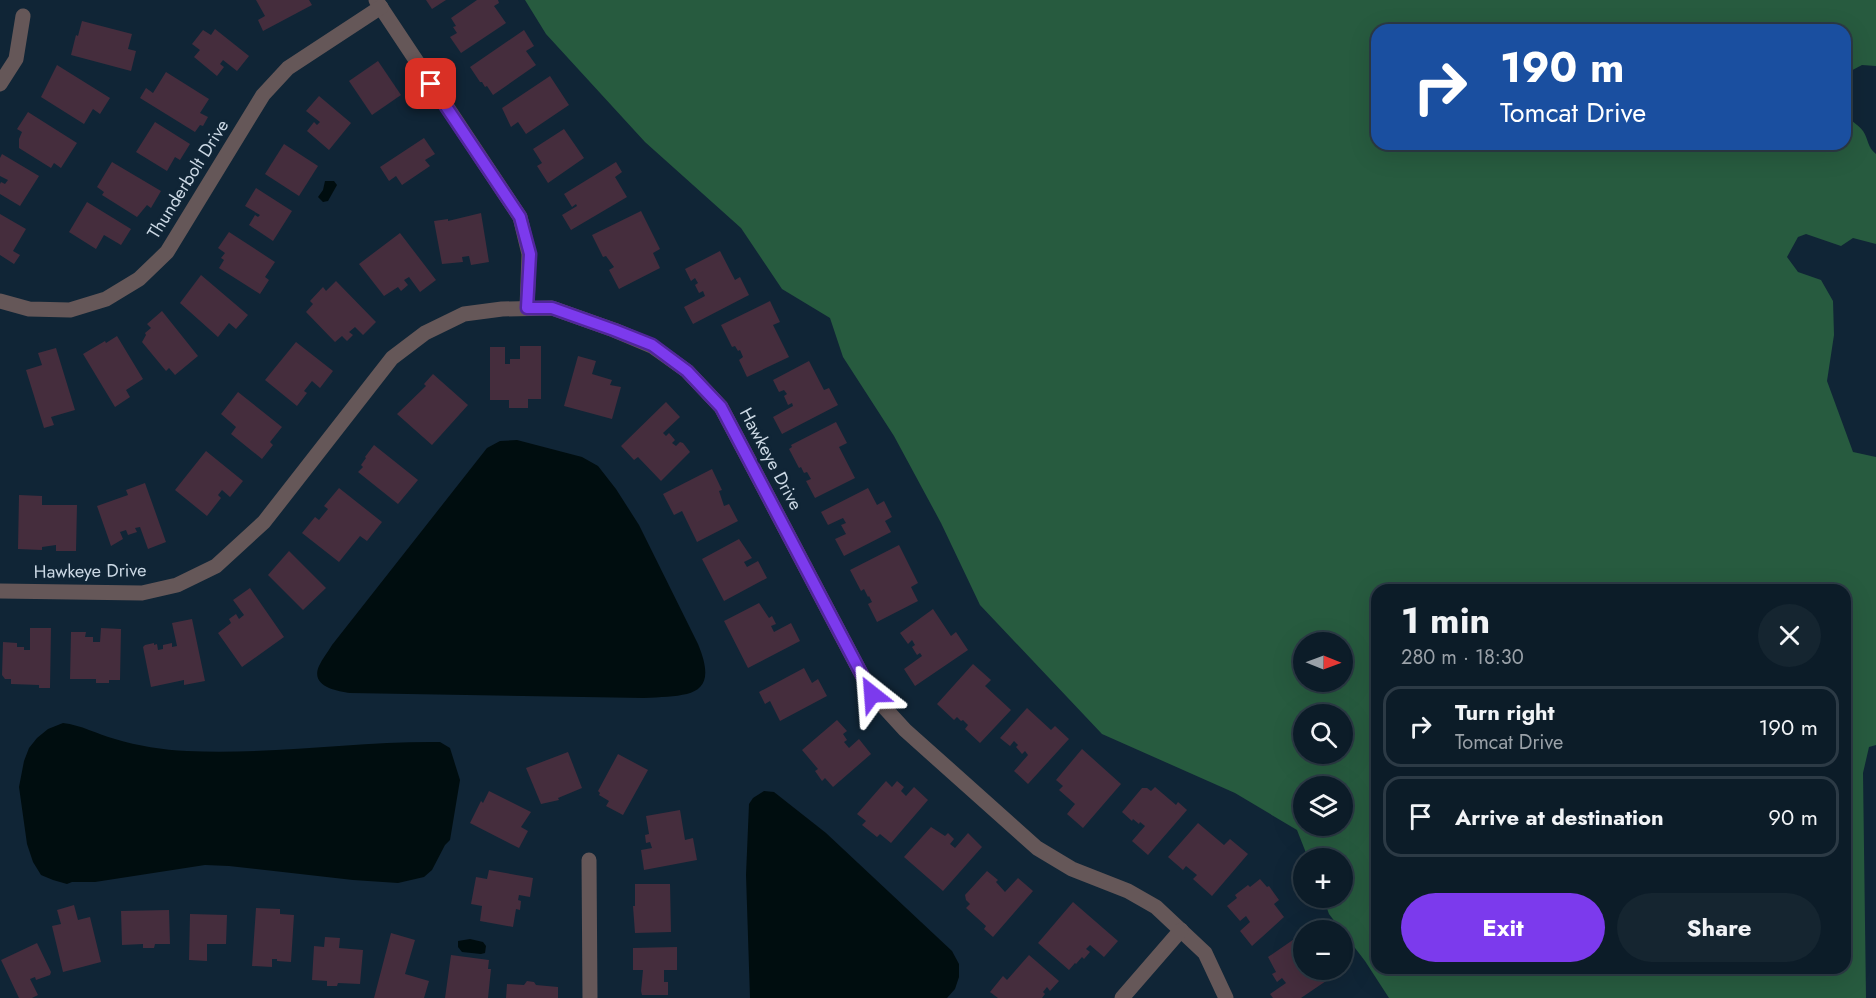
<!DOCTYPE html>
<meta charset="utf-8">
<style>
:root{--surface:#0c1c28;--page:#152530;--text:#f1f3f6;--muted:#9aa1a8;--line:#2c3a45;--accent:#7c3aed}
body{margin:0;font-family:Jost,sans-serif;background:var(--page);color:var(--text);height:100vh;display:flex;flex-direction:column;font-size:22px;white-space:nowrap}
*{box-sizing:border-box;margin:0}
p{font-size:20px;color:var(--muted)}
.icon{flex:none;width:33px;height:33px;fill:none;stroke:currentColor;stroke-width:2;stroke-linecap:round;stroke-linejoin:round}
.map{position:relative;flex:1;overflow:hidden}
.side{position:absolute;left:1371px;top:584px;width:480px;height:390px;display:flex;flex-direction:column;background:var(--surface);border-radius:18px;box-shadow:0 6px 24px #0002,0 0 0 2px var(--line)}
.side>*{flex:none}
.top-card{position:absolute;left:1371px;top:24px;width:480px;height:126px;border-radius:18px;box-shadow:0 6px 24px #0002,0 0 0 2px var(--line);background:#1a4fa0;color:#fff;overflow:hidden}
.needle{width:39px;rotate:91deg}
.tools{position:absolute;left:1293px;top:632px;display:grid;gap:12px}
.tools a{display:grid;place-items:center;width:60px;height:60px;border-radius:50%;background:var(--surface);box-shadow:0 6px 24px #0002,0 0 0 2px var(--line);font-size:30px}
.pin{position:absolute;display:grid;place-items:center;width:51px;height:51px;color:#fff;margin:-26px;border-radius:12px;box-shadow:0 3px 9px #0006}
.me{position:absolute;width:66px;margin:-33px;rotate:332deg;stroke-linejoin:round;filter:drop-shadow(0 0 4px #0008)}
.turn{display:flex;align-items:center;gap:21px;height:126px;padding:0 30px;font-size:27px}
.turn .icon{width:78px;height:78px;stroke-width:2.5}
.turn b{display:block;font-size:42px;line-height:51px}
.round{display:grid;place-items:center;flex:none;width:63px;height:63px;border-radius:32px;background:var(--page)}
.headline{display:flex;align-items:center;justify-content:space-between;height:102px;padding:0 30px}
h1{font-size:36px;font-weight:700;line-height:45px}
.action{display:flex;gap:12px;margin-top:auto;padding:12px 30px}
.action a{flex:1;height:69px;border-radius:36px;background:var(--accent);color:#fff;font-size:24px;font-weight:700;line-height:69px;text-align:center}
.action a+a{background:var(--page);color:var(--text)}
ul{padding:0;list-style:none}
li{display:flex;align-items:center;gap:18px;height:81px;margin:0 12px 9px;padding:0 18px;border:3px solid var(--line);border-radius:18px}
li div{flex:1}
li b{display:block;font-size:22px}
li em{font-style:normal}
.map>svg:first-child{display:block}
.forest{fill:#275b3f;fill-rule:evenodd}
.water{fill:#000d0f}
.building{fill:#452d3d}
.lines{fill:none;stroke-linecap:round;stroke-linejoin:round}
.street{stroke:#655758;stroke-width:15}
.route-casing{stroke:#51269a;stroke-width:15}
.route{stroke:#7c3aed;stroke-width:10}
.labels{text-anchor:middle;stroke-width:6;stroke-linejoin:round;paint-order:stroke}
.street-label{font-size:18px;fill:#cbd8e4;stroke:#102536}
</style>
<div class="map">
<svg width="1876" height="998" viewBox="0 0 1876 998">
<rect width="100%" height="100%" fill="#102536"/>
<!-- forest -->
<path class="forest" d="M525 0H1876V66L1862 65 1845 74V30H1377V144H1845V112C1849 121 1858 124 1863 131 1869 140 1867 147 1876 154V244L1853 238 1841 246 1806 234 1798 237 1787 257 1798 272 1821 280 1833 301 1834 335 1827 381 1853 452 1876 457V745L1869 747 1863 773 1866 998H1389L1365 961 1329 914 1323 897H1342V858H1308L1297 830 1235 793 1102 734 980 605 941 523 894 436 843 357 830 318 782 289 741 228 645 142 546 34ZM1377 590H1845V968H1377ZM1304 642H1342V681H1304ZM1304 714H1342V753H1304ZM1304 786H1342V825H1304Z"/>
<!-- water -->
<g class="water">
<path d="M325 181H334L337 185 328 201 323 202 318 197 323 190Z"/>
<path d="M517 440 582 457 598 466 616 489 639 525 698 644C721 699 686 695 644 698L350 693C336 691 310 686 319 666 322 659 328 652 332 645L487 448 500 441Z"/>
<path d="M63 723C81 725 97 734 115 739 138 746 163 750 187 751 272 755 356 741 440 742L450 748 460 780 450 840 445 845 432 870 424 877 398 883 353 880 229 866 205 865 95 882H72L67 884 53 880 41 875 33 862 27 844 19 787 24 761 29 748 37 738 48 729Z"/>
<path d="M764 791 774 792 826 833 952 951 959 964V977L955 989 947 998H750L746 875 749 804 753 798Z"/>
<path d="M470 939 483 942 486 946 485 953 481 954 462 952 458 947V941Z"/>
</g>
<!-- building -->
<g class="building">
<path d="M256 0H309L312 5 263 31 258 20 265 16Z"/>
<path d="M426 0H446L432 9Z"/>
<path d="M477 0H498L499 3 494 6 506 23 461 53 450 37 457 33 453 27 456 26 451 18Z"/>
<path d="M82 21 132 34 128 49 136 51 131 71 71 55 76 35 78 36Z"/>
<path d="M215 29 249 56 237 71 223 60 220 64 224 67 217 76 194 57 200 50 192 44 203 30 211 35Z"/>
<path d="M524 30 534 46 526 51 536 65 493 95 487 86 485 87 482 82H480L470 67Z"/>
<path d="M378 61 401 95 372 115 349 81Z"/>
<path d="M57 65 110 98 100 114 93 109 84 124 41 97Z"/>
<path d="M166 72 209 99 200 113 208 117 203 126 200 125 195 132 140 98 146 88 153 93Z"/>
<path d="M550 76 569 105 526 134 518 122 511 127 502 108Z"/>
<path d="M319 96 351 123 329 150 307 131 314 122 317 125 320 122 306 111Z"/>
<path d="M28 112 77 143 61 168 54 163 51 168 19 148V139L22 132 17 129Z"/>
<path d="M155 122 190 144 180 160 175 157 167 171 136 152Z"/>
<path d="M564 129 584 158 548 183 537 166 542 163 533 149Z"/>
<path d="M424 138 435 154 425 160 430 166 402 185 396 176 389 181 380 167Z"/>
<path d="M284 144 318 166 299 196 265 174Z"/>
<path d="M2 154 39 176 20 206 0 194V184L1 182 5 184 8 180 0 176V158Z"/>
<path d="M112 162 161 191 151 208 147 205 137 217 102 195 104 192 97 187Z"/>
<path d="M616 162 622 172 615 177 627 197 571 230 562 215 577 206 576 204 572 207 564 194Z"/>
<path d="M256 188 292 211 273 241 249 225 255 215 258 217 260 215 245 206Z"/>
<path d="M87 202 131 229 121 245 104 235 96 249 69 232Z"/>
<path d="M641 211 660 249 653 253 660 268 619 289 609 270 614 267 606 256 603 257 592 235Z"/>
<path d="M481 213 489 262 471 265 469 256 462 257 463 262 442 264 434 221 448 219V221Z"/>
<path d="M0 214 26 229 13 251 20 255 14 264 0 255Z"/>
<path d="M229 232 275 262 265 277 269 280 260 294 219 268 224 260 221 258 225 253 218 248Z"/>
<path d="M400 233 436 280 420 292 409 277 404 280 408 285 401 291 398 287 384 296 359 264Z"/>
<path d="M720 251 735 280 740 277 749 295 693 324 684 307 705 296 703 291 699 293 695 285 698 283 695 278 691 281 685 269Z"/>
<path d="M201 275 248 315 236 329 229 323 218 337 180 303Z"/>
<path d="M336 281 376 322 363 335 355 327 349 332 353 335 347 341 342 336 335 342 306 312 313 304 310 301 323 287 326 291Z"/>
<path d="M770 301 780 322 773 325 789 357 747 377 739 360 743 357 740 350 738 351 735 346 732 347 721 325Z"/>
<path d="M162 311 198 356 175 375 169 368 166 371 142 342 146 335 145 333 151 328 147 324Z"/>
<path d="M117 336 143 379 126 390 130 397 115 407 83 354 105 341 106 343Z"/>
<path d="M296 342 333 371 320 388 312 381 304 391 307 393 297 406 265 380Z"/>
<path d="M520 346H541V399H528V408H509V400H490V347H505V364H510V359H520Z"/>
<path d="M56 348 75 410 51 417 54 425 44 428 26 370 42 365 38 353Z"/>
<path d="M578 356 596 361 592 374 612 380 610 385 621 387 612 419 564 406Z"/>
<path d="M809 361 824 390 829 388 838 405 782 434 773 417 793 406 792 403 788 405 784 396 787 394 784 390 779 392 773 380Z"/>
<path d="M433 374 468 405 432 445 397 414 426 386 424 384Z"/>
<path d="M238 392 282 427 270 442 273 445 262 459 231 434 236 427 221 414Z"/>
<path d="M666 402 680 417 663 433 666 436 669 433 675 440 672 443 676 446 680 442 683 443 690 452 661 481 638 457 634 460 621 446Z"/>
<path d="M836 422 847 443 839 447 855 478 815 498 806 481 811 479 807 472 804 473 801 467 799 468 789 449 792 447 791 445Z"/>
<path d="M374 445 418 480 398 504 358 472 363 467 361 465 366 458 365 457Z"/>
<path d="M206 451 243 481 230 497 222 490 218 495 221 498 207 516 175 490Z"/>
<path d="M712 469 722 490 719 491 724 506 729 504 738 521 697 542 682 511 674 515 663 494Z"/>
<path d="M145 483 166 542 148 549 140 527 135 528 137 532 128 535 126 530 120 532 123 539 111 546 97 506 128 495 126 490Z"/>
<path d="M339 488 382 522 367 541 360 536 339 562 302 533 315 517 319 520 328 509 324 506Z"/>
<path d="M868 488 877 505 884 501 892 517 885 521 891 532 844 556 835 539 846 534 841 525 846 523 843 518 828 525 821 512Z"/>
<path d="M19 495 42 496V505H77L76 551H56V545L42 547V550L18 549Z"/>
<path d="M739 539 752 558 744 562 747 567 758 561 767 578 724 601 702 559Z"/>
<path d="M899 545 918 583 911 587 918 601 877 622 868 604 872 602 869 596 868 597 864 589 861 591 850 570Z"/>
<path d="M289 551 326 588 303 610 268 575Z"/>
<path d="M250 588 284 637 242 667 218 633 231 623 229 619 236 614 239 619 244 615 233 600Z"/>
<path d="M759 603 769 618 772 616 776 624 771 626 774 632 791 623 800 641 748 668 724 621Z"/>
<path d="M933 609 951 636 956 632 968 650 915 686 904 669 922 656 920 653 917 655 912 647 915 645 912 640 908 644 900 633Z"/>
<path d="M192 619 205 681 184 685V680L151 687 143 647 145 645 154 643V645L157 644 158 650 163 649V645L172 643V647L177 646 172 623Z"/>
<path d="M30 628H51L50 688H39V685L11 684V679H5L2 675 3 642 17 643V647H24V650H30Z"/>
<path d="M101 628 121 629 120 680H109V683H96V679H70L71 632H86L85 637H93V642H100Z"/>
<path d="M973 664 991 680 985 686 1011 710 980 743 965 729 968 725 963 720 961 721 957 717 954 720 937 704Z"/>
<path d="M804 668 812 683 818 679 827 696 780 721 770 701 765 704 759 692Z"/>
<path d="M1027 708 1051 730 1055 726 1069 739 1028 784 1014 771 1028 755 1025 751 1022 754 1016 747 1018 745 1014 741 1010 746 1000 738Z"/>
<path d="M837 720 847 731 843 734 847 740 844 742 849 748 859 739 871 754 833 787 825 778 822 781 815 771 818 769 802 750Z"/>
<path d="M1082 749 1121 784 1083 828 1067 814 1075 804 1059 790 1063 786 1056 780Z"/>
<path d="M568 752 582 788 558 798 559 800 541 804 526 768Z"/>
<path d="M618 754 648 770 623 815 606 806 609 801 599 795 600 793 598 791Z"/>
<path d="M886 781 892 787 897 781 904 787 901 791 906 796 914 787 928 800 891 843 880 834 877 837 862 825 866 821 857 814Z"/>
<path d="M1155 787 1176 805 1178 802 1187 810 1148 855 1132 841 1145 826 1140 822 1139 824 1133 819 1132 821 1122 812 1142 788H1147L1151 791Z"/>
<path d="M489 791 531 812 521 827 528 831 519 848 470 823 481 801 483 803Z"/>
<path d="M680 810 685 840 693 838 697 860 644 870 641 850 652 848 650 842 646 843 645 835 649 834 646 816Z"/>
<path d="M1198 823 1224 845 1230 839 1248 854 1212 896 1193 879 1197 875 1186 866 1183 870 1168 857Z"/>
<path d="M931 827 945 836 948 833 954 839 950 844 955 848 968 833 982 847 943 891 904 857Z"/>
<path d="M489 870 533 878 530 897 519 895 518 900 521 901 520 910 516 909 513 927 480 921 482 906 471 904 476 877 487 879Z"/>
<path d="M987 871 998 880 996 882 1005 892 1018 878 1033 891 993 937 984 929 986 926 966 908 970 904 966 900 965 895Z"/>
<path d="M1260 879 1267 887 1269 886 1279 900 1274 904 1284 917 1252 946 1240 931 1250 922 1246 916 1240 921 1227 906 1237 898 1235 895 1248 885 1250 887Z"/>
<path d="M635 884H670L671 932 635 933 633 906H635Z"/>
<path d="M1073 902 1118 941 1104 957 1090 945 1086 949 1090 952 1084 959 1082 957 1076 964 1075 963 1069 970 1038 943Z"/>
<path d="M74 905 78 920 90 917 101 962 63 972 52 926 61 924 57 910Z"/>
<path d="M256 908 280 909V914L294 915 291 962 277 961V959H272V967L252 966Z"/>
<path d="M169 910 170 944H155L154 948H143V944L122 945 121 911Z"/>
<path d="M190 914 227 915 226 944H207V961L189 960Z"/>
<path d="M391 933 415 940 405 974 429 981 424 998H374Z"/>
<path d="M1300 935 1304 940V969H1323L1329 979 1301 998H1273L1270 994 1286 983 1282 978 1277 982 1272 974 1276 972 1268 957Z"/>
<path d="M325 937 340 938 339 948 363 950 360 984 338 983 337 986H327V981L312 980 314 946 324 947Z"/>
<path d="M37 943 51 972 50 975 36 980 35 977 30 979 38 995 32 998H19L1 960Z"/>
<path d="M677 947V970H664V982H668V995H642L641 991 643 970H633V948Z"/>
<path d="M451 955 489 960 488 969H491L488 998H445Z"/>
<path d="M1029 955 1059 981 1050 991 1047 987 1043 992 1045 994 1042 998H998L990 992 1003 976 1007 980Z"/>
<path d="M527 981 534 982 536 985 558 987V998H506L507 984 524 985Z"/>
</g>
<g class="lines">
<!-- street -->
<g class="street">
<path d="M376 0 520 217 529 254 527 308"/>
<path d="M0 84 16 59 23 16"/>
<path d="M0 301 29 309 70 310 106 299 139 279 167 252 263 95 288 68 381 7"/>
<path d="M0 591 142 593 177 585 216 566 264 522 392 358 425 333 464 314 502 309 552 308 614 330 652 346 687 371 721 407 872 694 905 730 1037 848 1072 869 1128 891 1156 907 1205 953 1226 998"/>
<path d="M589 860 590 998"/>
<path d="M1122 998 1181 930"/>
</g>
</g>
<g class="lines">
<!-- route casing -->
<g class="route-casing">
<path id="route" d="M431 84 520 217 530 254 527 308H552L614 330 652 345 687 371 721 407 872 694"/>
</g>
<!-- route -->
<use href="#route" class="route"/>
</g>
<g class="labels">
<!-- street labels -->
<g class="street-label">
<text transform="translate(188 179) rotate(-58)" y="6">Thunderbolt Drive</text>
<text transform="translate(771 459) rotate(62)" y="6">Hawkeye Drive</text>
<text transform="translate(90 571) rotate(-1)" y="6">Hawkeye Drive</text>
</g>
</g>
</svg>
<div class="tools">
<a><svg class="needle" viewBox="-14 -14 28 28"><path d="M0-13l5 13h-10z" fill="#e53935"/><path d="M0 13l5-13h-10z" fill="#9aa1a8"/></svg></a>
<a><svg class="icon" aria-label="search" viewBox="0 0 24 24"><circle cx="10" cy="10" r="6"/><path d="M15 15l6 6"/></svg></a>
<a><svg class="icon" aria-label="layers" viewBox="0 0 24 24"><path d="M12 4l9 5-9 5-9-5zM3 14l9 5 9-5"/></svg></a>
<a>+</a>
<a>−</a>
</div>
<div class="pin" style="left:431px;top:84px;background:#d93025"><svg class="icon" aria-label="arrive" viewBox="0 0 24 24"><path d="M6 21V4h12l-3 4 3 4H6"/></svg></div>
<svg class="me" style="left:872px;top:694px" viewBox="-20 -20 40 40"><path d="M0-17L14 15 0 8-14 15z" fill="#7c3aed" stroke="#fff" stroke-width="4"/></svg>
<div class="top-card">
<div class="turn"><svg class="icon" aria-label="right" viewBox="0 0 24 24"><path d="M7 20v-9h11M14 6l5 5-5 5"/></svg><div><b>190 m</b>Tomcat Drive</div></div>
</div>
<section class="side">
<div class="headline"><div><h1>1 min</h1><p>280 m · 18:30</p></div><a class="round"><svg class="icon" aria-label="close" viewBox="0 0 24 24"><path d="M6 6l12 12M18 6L6 18"/></svg></a></div>
<ul>
<li><svg class="icon" aria-label="right" viewBox="0 0 24 24"><path d="M7 20v-9h11M14 6l5 5-5 5"/></svg><div><b>Turn right</b><p>Tomcat Drive</p></div><em>190 m</em></li>
<li><svg class="icon" aria-label="arrive" viewBox="0 0 24 24"><path d="M6 21V4h12l-3 4 3 4H6"/></svg><div><b>Arrive at destination</b></div><em>90 m</em></li>
</ul>
<div class="action"><a>Exit</a><a>Share</a></div>
</section>
</div>
